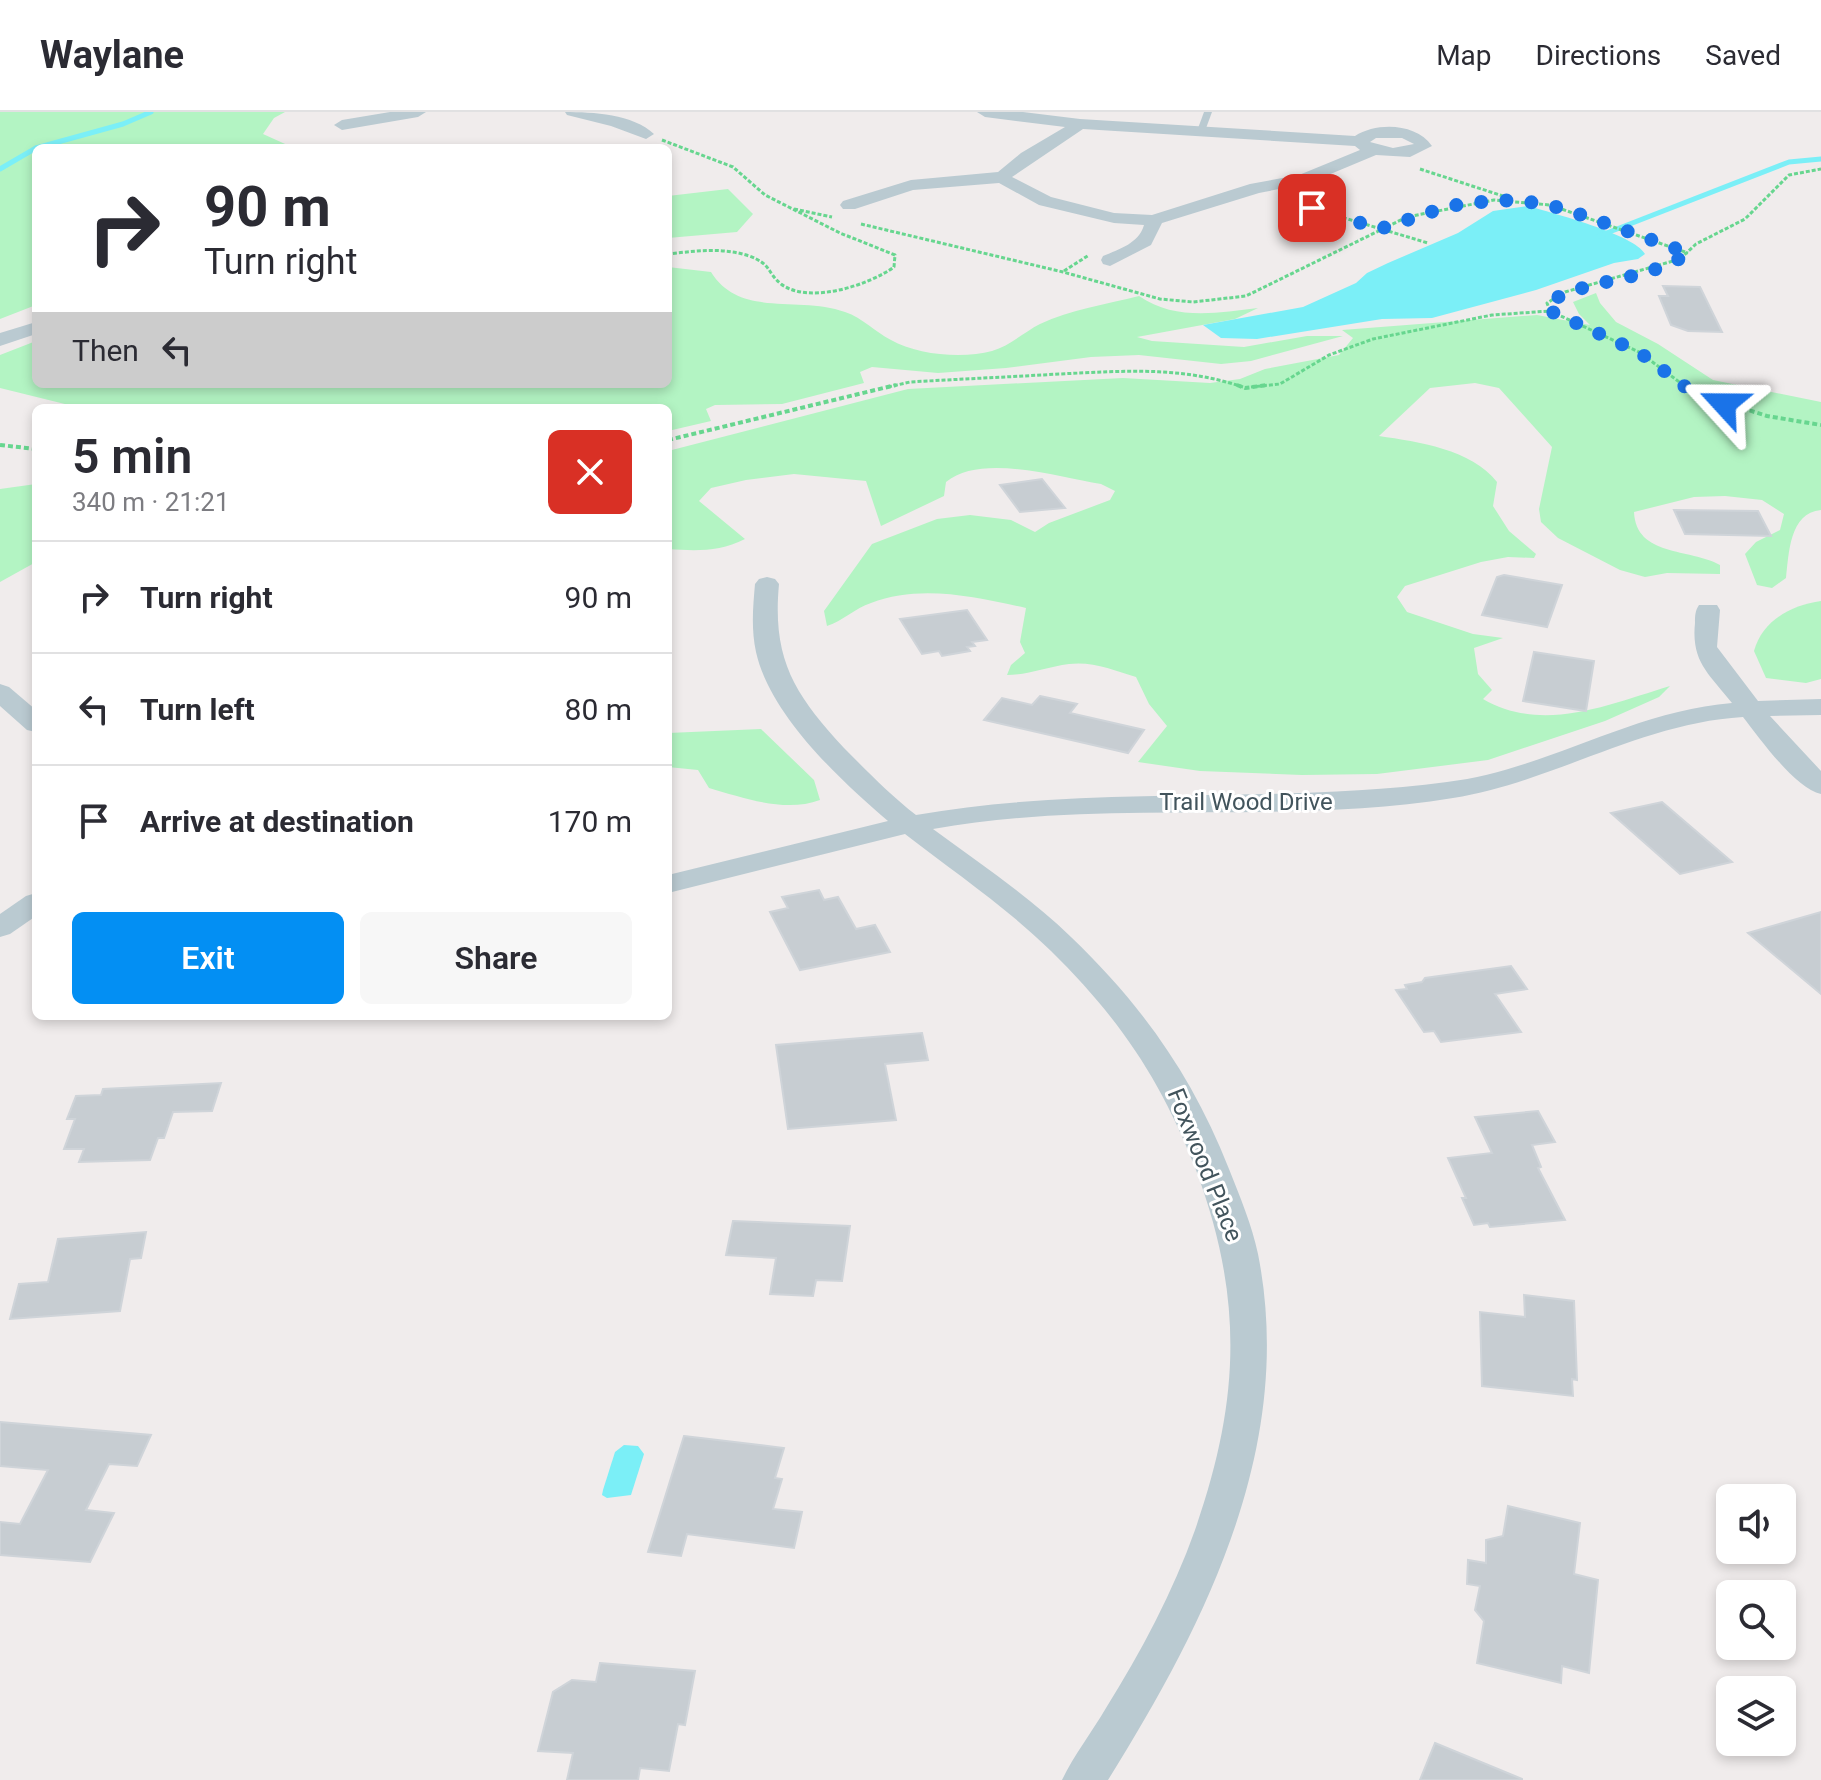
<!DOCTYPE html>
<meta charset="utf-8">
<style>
:root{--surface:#fff;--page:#f7f7f7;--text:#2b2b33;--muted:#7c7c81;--line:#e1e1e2;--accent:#038ff3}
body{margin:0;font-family:Roboto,sans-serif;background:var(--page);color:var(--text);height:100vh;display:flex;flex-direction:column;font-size:30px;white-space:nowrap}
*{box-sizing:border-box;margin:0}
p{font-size:26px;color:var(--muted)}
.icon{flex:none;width:44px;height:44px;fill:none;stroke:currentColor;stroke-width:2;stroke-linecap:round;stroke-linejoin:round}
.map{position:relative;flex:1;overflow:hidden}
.sheet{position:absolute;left:32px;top:292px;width:640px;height:616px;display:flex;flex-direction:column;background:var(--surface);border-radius:12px;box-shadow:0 4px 12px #0003}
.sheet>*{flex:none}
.guide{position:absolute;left:32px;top:32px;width:640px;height:244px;border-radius:12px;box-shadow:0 4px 12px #0003;background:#fff;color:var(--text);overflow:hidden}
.buttons{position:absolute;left:1716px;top:1372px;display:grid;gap:16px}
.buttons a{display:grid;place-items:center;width:80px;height:80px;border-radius:12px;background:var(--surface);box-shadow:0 4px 12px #0003;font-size:40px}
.pin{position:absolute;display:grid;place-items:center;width:68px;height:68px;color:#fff;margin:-34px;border-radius:16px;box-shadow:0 4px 12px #0006}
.me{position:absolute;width:88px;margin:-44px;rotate:294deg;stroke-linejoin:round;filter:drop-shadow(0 0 6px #0008)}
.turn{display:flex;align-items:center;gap:28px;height:168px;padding:0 40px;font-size:36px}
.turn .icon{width:104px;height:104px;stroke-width:2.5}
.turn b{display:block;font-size:56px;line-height:68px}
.then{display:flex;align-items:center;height:76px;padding:0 40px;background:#0003;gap:16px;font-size:30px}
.round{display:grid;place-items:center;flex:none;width:84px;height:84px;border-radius:12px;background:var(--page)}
.overview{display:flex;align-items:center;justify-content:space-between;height:136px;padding:0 40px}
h1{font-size:48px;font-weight:600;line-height:60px}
.cta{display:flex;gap:16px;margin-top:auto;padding:16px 40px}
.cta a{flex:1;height:92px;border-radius:12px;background:var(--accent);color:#fff;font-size:32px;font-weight:600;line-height:92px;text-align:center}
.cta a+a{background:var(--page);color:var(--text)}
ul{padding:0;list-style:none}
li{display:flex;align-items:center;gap:24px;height:112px;padding:0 40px;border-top:2px solid var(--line)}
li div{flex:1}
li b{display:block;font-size:30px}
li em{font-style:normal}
header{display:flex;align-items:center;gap:48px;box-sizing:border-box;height:112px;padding:0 40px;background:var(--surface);border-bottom:2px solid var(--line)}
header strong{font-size:38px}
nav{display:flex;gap:44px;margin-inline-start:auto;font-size:28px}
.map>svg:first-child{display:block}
.green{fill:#b3f4c3}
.water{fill:#7beff7}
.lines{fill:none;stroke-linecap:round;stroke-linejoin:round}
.stream{stroke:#7beff7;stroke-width:5}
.building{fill:#c7cdd2;stroke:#cfd4d9;stroke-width:2}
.path-far1{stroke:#67d68f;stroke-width:3;stroke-dasharray:4 2;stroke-linecap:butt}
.path{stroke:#67d68f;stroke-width:4;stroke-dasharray:5 3;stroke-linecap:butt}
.lane{fill:#bacad1;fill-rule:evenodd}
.street{fill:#bacad1;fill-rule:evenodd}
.route{stroke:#1a73e8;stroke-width:14;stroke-dasharray:0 25.2}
.labels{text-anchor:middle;stroke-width:6;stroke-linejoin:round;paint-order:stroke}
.street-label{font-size:24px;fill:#42545c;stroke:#fff}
</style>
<header>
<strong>Waylane</strong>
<nav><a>Map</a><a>Directions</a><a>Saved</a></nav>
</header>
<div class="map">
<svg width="1821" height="1668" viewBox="0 0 1821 1668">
<rect width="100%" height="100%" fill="#f0ecec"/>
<!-- green -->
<g class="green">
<path d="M0 0H285L274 6 263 22 294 36H36V193L0 207Z"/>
<path d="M728 77 753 102 737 120 668 126V84Z"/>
<path d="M668 155 711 160C740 207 800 183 845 200 863 206 875 220 891 228 917 243 963 247 992 239 1010 234 1024 220 1040 212 1070 198 1107 192 1139 184 1175 209 1217 201 1258 196L1235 207 1137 225 1152 229 1244 235 1307 224H1343L1251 249 1221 252 1139 243 1091 245 1006 256 938 261 872 255 860 260 864 271 782 292 715 293 706 297 711 309 668 319V296H81L0 276V243L36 229V272H668Z"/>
<path d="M1596 181 1600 191 1616 210 1658 232 1713 268 1821 290V398C1789 401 1789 442 1786 466L1772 476 1757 473 1745 442 1756 430 1780 418 1784 402 1762 388 1725 384 1694 385 1634 400C1636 445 1690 436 1720 453V462L1667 461 1645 465 1620 458 1558 426 1541 410 1539 397 1552 335 1499 276 1475 271 1430 276 1379 324C1419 330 1471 337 1497 370L1493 394 1509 419 1536 442 1534 446 1508 445 1481 450 1405 474 1397 485 1407 500 1473 522 1503 526 1474 536 1478 562 1492 578 1483 587C1543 622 1610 592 1670 574L1659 585 1605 609 1488 648 1377 662 1302 663 1200 659 1138 650 1167 614 1149 592 1136 565C1114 558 1092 549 1069 552 1047 555 1028 563 1007 563L1011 553 1025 541 1020 530 1026 496C975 485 921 472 871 491 855 496 843 509 827 514L824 499 872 432 937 407 970 403 1011 408 1035 420 1049 411 1110 388 1115 379 1101 372C1058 365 981 341 946 370L944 384 881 414 866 369 794 362 746 368 711 376 699 389 745 427C719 440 696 439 668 437V339L908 277 1123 266 1210 271 1240 267 1265 257 1339 243 1353 226 1342 218 1537 203 1590 213 1579 202 1573 190Z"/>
<path d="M36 372V450L0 470V377Z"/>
<path d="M1821 489V567L1806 571 1766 566 1754 539C1762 509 1791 493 1821 489Z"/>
<path d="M761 617 814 668 820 688C785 701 744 686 709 676L698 658 668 655V621Z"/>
</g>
<!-- water -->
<g class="water">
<path d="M1528 94C1552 101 1634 122 1645 142L1638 147 1614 151 1536 178 1432 206 1382 207 1257 227 1221 226 1203 213 1303 195 1356 171 1367 161 1388 151 1458 121 1493 99Z"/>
<path d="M624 1333 638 1334 644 1342 631 1383 607 1386 602 1383 603 1378 615 1340Z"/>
</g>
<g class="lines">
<!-- stream -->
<g class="stream">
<path d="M36 36 123 12 151 0"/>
<path d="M0 57 36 36"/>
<path d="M1599 124 1789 50 1821 47"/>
</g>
</g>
<!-- building -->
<g class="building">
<path d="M1663 174 1700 175 1722 220 1688 219 1671 213 1659 184H1668Z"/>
<path d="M1042 367 1065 396 1020 400 1000 373Z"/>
<path d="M1674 398 1758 399 1771 424 1685 422Z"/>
<path d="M1504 463 1562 473 1547 515 1482 503 1497 465Z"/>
<path d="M967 498 987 528 972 530 975 534 967 535 970 539 942 544 939 539 922 542 900 507Z"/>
<path d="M1534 540 1594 549 1586 599 1523 589Z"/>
<path d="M1040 584 1077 592 1070 601 1144 618 1128 641 984 608 1002 586 1032 593Z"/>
<path d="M1662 690 1732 750 1680 762 1611 701Z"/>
<path d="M819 778 824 788 838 785 856 817 875 813 890 840 800 858 770 800 788 796 782 785Z"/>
<path d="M1821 800V882L1748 821Z"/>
<path d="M1511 854 1527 877 1495 882 1521 920 1441 930 1434 919 1424 920 1396 878 1407 877 1405 873 1422 870 1425 866Z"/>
<path d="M922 921 928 948 885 952 896 1008 788 1017 776 933Z"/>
<path d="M221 971 212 999 173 1000 164 1026H158L150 1048 79 1050 84 1037H64L75 1007H67L76 984 101 983 103 977Z"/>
<path d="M1538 999 1555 1030 1532 1033 1541 1055 1538 1056 1565 1108 1490 1115 1488 1111 1474 1113 1462 1086H1466L1448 1046 1492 1041 1475 1005Z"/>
<path d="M733 1109 850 1114 842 1169 816 1168 813 1184 770 1182 776 1146 726 1143Z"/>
<path d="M146 1120 141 1146 130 1147 120 1199 10 1207 19 1172 48 1170 58 1127Z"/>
<path d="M1524 1183 1574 1189 1577 1268 1572 1267 1573 1284 1482 1274 1480 1200 1525 1205Z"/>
<path d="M0 1310 151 1323 137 1354 109 1352 86 1398 114 1401 90 1450 0 1443V1410L20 1412 48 1358 0 1354Z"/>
<path d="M684 1324 784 1336 775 1366 782 1367 773 1397 802 1400 794 1436 687 1422 681 1444 648 1440Z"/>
<path d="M1508 1394 1580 1411 1574 1462 1598 1468 1589 1561 1562 1554 1561 1571 1477 1551 1484 1509 1475 1498 1480 1474 1467 1472 1468 1448 1486 1451V1428L1503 1424Z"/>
<path d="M600 1551 695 1559 685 1613 678 1612 669 1659 640 1656 638 1668H567L573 1641 538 1639 553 1580 572 1568 596 1570Z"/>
<path d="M1435 1631 1522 1667V1668H1420Z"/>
</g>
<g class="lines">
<!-- path-far1 -->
<g class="path-far1">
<path d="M662 28 733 55 765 83 840 121 895 143 894 155C869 173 809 193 781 172 767 161 772 152 749 144 723 135 695 139 668 142"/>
<path d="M1420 57 1509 86"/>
<path d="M1291 90 1428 131"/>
<path d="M794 97 832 105"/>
<path d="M861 112 1063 160 1160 187 1193 190 1246 184 1407 105 1494 88 1550 93 1688 141"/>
<path d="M1064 159 1089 143"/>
<path d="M1550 199 1639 240 1686 275"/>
<path d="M888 275 910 270C960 267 1009 265 1059 262 1125 259 1180 254 1243 275"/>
<path d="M1251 275 1280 272 1329 243 1373 227 1492 203 1550 199 1547 191 1565 180 1680 147 1696 132 1745 107 1789 63 1821 57"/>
</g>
<!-- path -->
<g class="path">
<path d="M1237 273 1245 276 1268 273"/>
<path d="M1683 273 1692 280 1767 304 1821 313"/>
<path d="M668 328 896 273"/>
<path d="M0 333 36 337"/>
</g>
<!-- lane -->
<path class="lane" d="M1204 0H1212L1205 19 1201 22 1197 19Z"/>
<!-- street -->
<g class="street">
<path d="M390 0H426L418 5 342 18 334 13 342 8Z"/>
<path d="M565 0C593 0 633 2 654 22L646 27 611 14 567 3Z"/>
<path d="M977 0H1023L1080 7 1355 24C1377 10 1416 11 1432 34L1410 45 1376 43 1309 71 1259 81 1162 111 1151 133 1110 154 1103 152 1101 148 1103 144C1120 137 1139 131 1144 113L1114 111 1039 93 999 71 913 78 855 97H843L840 93 843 89 911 68 998 60 1021 41 1065 15 985 5ZM1083 17 1355 34 1360 38 1299 63 1250 72 1152 103 1114 101 1051 85 1012 65ZM1376 26H1402L1414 32 1393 36 1370 30Z"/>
<path d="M36 210V222L0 234V221Z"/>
<path d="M767 465 775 467 779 472C772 547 794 582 844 636 867 659 890 683 916 703 1092 672 1270 693 1447 670 1546 658 1631 599 1732 591 1709 562 1691 550 1695 511 1695 504 1695 499 1699 493H1717L1720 498 1717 535 1758 589 1821 587V603L1770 604 1821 659V682C1795 676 1760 627 1743 605 1641 611 1553 670 1453 686 1281 714 1105 686 933 717 980 752 1029 784 1071 825 1142 893 1193 965 1229 1057 1240 1085 1252 1113 1258 1142 1296 1333 1206 1511 1108 1668H1062C1074 1643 1092 1620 1106 1596 1141 1540 1173 1480 1195 1418 1240 1289 1244 1187 1196 1058 1161 968 1120 907 1051 839 1006 795 954 760 905 722L668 781V763L888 709C840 668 770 603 756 540 751 517 753 495 755 472L759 467Z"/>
<path d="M0 572 9 575 36 598V620L27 618 0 594Z"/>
<path d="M36 781V804L10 822 0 825V802L26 784Z"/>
</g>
</g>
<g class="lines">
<!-- route -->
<path class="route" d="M1312 96 1380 117 1440 97 1465 91 1515 88 1550 93 1585 104 1688 141C1648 170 1590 165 1547 191L1550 199 1639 240 1692 280 1724 292"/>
</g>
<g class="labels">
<!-- street labels -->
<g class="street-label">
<text x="1246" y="698">Trail Wood Drive</text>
<text transform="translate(1205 1053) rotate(68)" y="8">Foxwood Place</text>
</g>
</g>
</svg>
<div class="buttons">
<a><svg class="icon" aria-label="sound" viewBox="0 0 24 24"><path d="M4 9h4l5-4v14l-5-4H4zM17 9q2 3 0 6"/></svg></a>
<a><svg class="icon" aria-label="search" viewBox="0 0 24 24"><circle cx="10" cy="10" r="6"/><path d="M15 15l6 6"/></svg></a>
<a><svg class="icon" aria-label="layers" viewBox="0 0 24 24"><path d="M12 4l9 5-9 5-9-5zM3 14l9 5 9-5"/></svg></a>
</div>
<div class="pin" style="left:1312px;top:96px;background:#d93025"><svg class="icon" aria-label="arrive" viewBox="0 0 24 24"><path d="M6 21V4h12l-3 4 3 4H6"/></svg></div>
<svg class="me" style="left:1724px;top:292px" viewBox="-20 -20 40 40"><path d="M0-17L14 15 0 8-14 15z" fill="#1a73e8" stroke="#fff" stroke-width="4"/></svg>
<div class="guide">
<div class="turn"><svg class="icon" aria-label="right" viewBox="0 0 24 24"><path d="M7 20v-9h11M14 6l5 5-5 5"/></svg><div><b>90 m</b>Turn right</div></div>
<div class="then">Then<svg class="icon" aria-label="left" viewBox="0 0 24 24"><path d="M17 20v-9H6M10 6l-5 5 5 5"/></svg></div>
</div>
<section class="sheet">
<div class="overview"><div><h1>5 min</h1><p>340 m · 21:21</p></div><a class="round" style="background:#d93025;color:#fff"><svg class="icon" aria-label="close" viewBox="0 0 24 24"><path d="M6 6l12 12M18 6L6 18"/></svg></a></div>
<ul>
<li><svg class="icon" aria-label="right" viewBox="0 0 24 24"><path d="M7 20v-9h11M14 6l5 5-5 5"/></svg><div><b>Turn right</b></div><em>90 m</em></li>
<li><svg class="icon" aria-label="left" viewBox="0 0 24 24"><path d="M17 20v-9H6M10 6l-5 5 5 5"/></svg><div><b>Turn left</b></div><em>80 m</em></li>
<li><svg class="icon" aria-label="arrive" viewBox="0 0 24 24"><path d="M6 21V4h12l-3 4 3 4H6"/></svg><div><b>Arrive at destination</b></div><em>170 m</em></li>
</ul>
<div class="cta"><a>Exit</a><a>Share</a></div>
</section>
</div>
